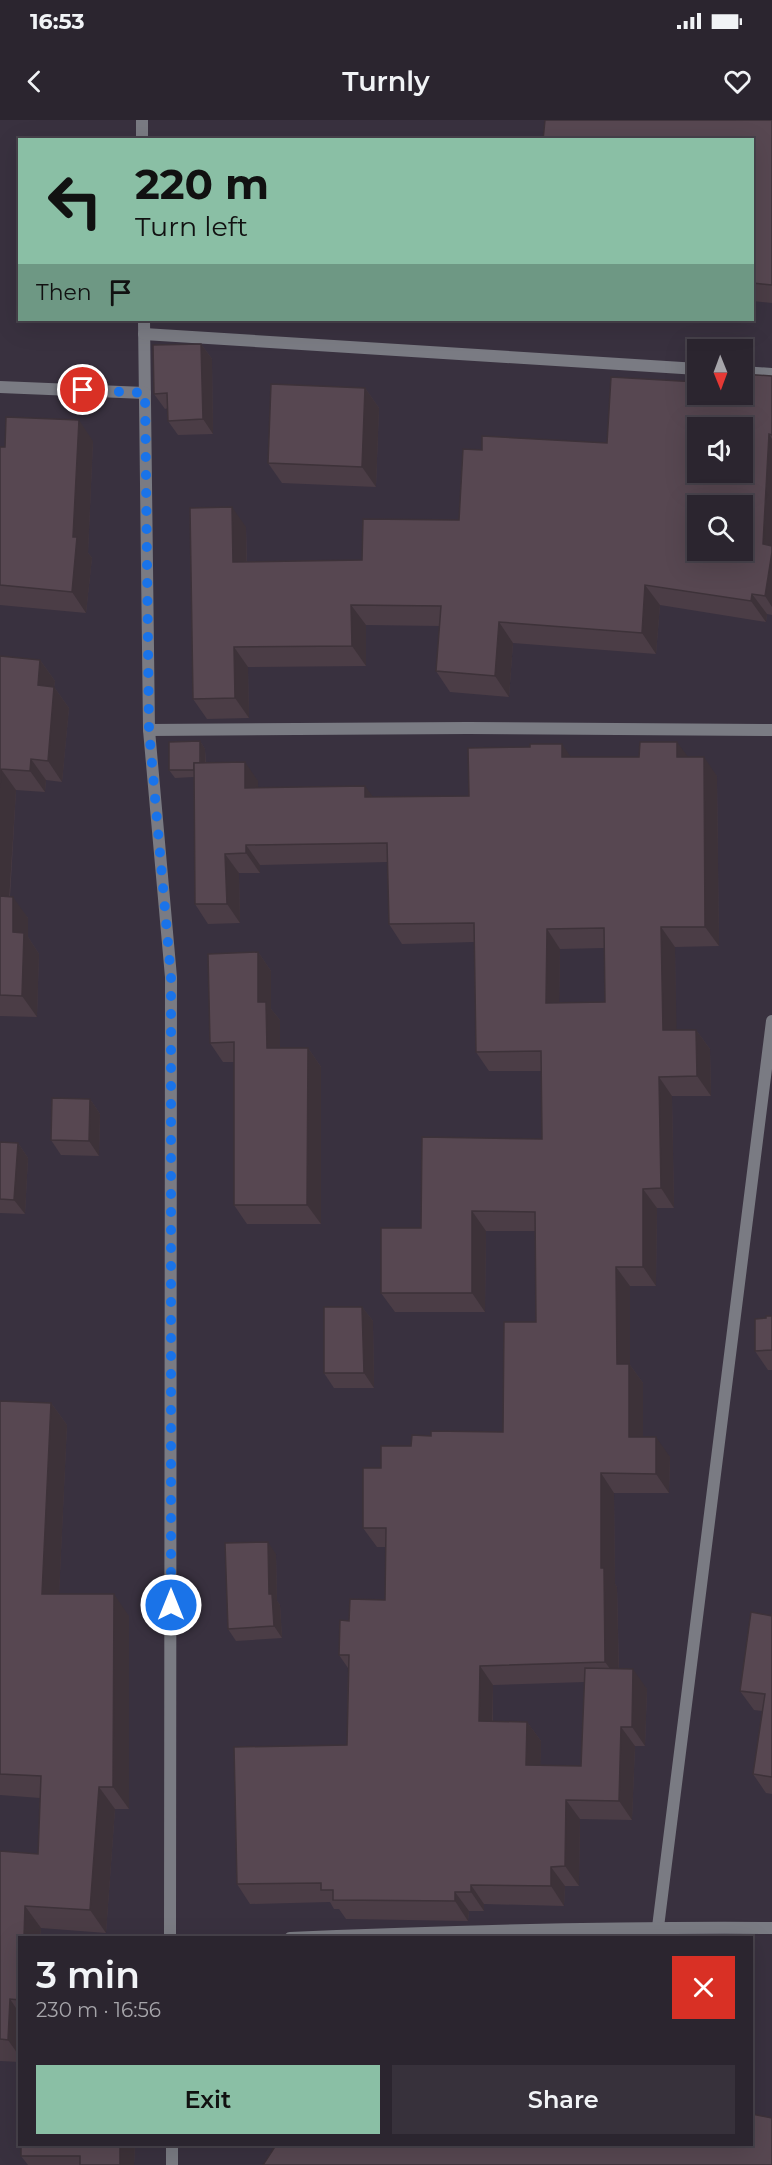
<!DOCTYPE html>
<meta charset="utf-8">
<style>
:root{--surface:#2b252f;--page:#37313b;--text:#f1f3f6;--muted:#a6a5aa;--line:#47424b;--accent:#8abfa5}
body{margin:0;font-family:Montserrat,sans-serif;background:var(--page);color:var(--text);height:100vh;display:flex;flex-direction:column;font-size:22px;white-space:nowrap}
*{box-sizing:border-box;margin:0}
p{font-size:20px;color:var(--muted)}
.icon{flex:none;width:33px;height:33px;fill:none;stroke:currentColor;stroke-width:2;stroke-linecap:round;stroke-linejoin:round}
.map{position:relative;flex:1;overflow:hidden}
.sheet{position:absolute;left:18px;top:1816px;width:735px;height:210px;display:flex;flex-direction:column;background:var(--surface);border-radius:0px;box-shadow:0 6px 24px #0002,0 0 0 2px var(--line)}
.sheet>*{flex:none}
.banner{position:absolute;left:18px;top:18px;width:736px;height:183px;border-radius:0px;box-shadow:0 6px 24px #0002,0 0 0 2px var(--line);background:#8abfa5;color:#111;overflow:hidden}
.needle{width:39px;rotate:179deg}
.fabs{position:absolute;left:687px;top:219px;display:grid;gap:12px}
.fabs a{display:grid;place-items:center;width:66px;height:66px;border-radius:0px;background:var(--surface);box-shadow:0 6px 24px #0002,0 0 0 2px var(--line);font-size:30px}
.pin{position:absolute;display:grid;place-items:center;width:51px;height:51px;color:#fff;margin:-26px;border:3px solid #fff;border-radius:50%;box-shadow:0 2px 6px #0007}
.me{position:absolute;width:66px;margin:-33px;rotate:0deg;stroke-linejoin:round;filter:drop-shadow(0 0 4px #0008)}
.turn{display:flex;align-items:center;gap:21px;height:126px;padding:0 18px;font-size:27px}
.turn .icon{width:78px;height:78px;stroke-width:2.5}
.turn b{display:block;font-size:42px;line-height:51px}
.then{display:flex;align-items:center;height:57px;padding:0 18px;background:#0003;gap:12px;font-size:22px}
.round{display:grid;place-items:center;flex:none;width:63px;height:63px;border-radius:0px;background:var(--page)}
.headline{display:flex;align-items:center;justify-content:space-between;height:102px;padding:0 18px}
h1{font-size:36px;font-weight:600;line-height:45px}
.action{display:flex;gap:12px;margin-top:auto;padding:12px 18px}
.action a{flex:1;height:69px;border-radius:0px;background:var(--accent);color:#111;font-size:24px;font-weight:600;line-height:69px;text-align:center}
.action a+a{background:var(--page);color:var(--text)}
.status{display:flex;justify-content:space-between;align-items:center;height:42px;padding:0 30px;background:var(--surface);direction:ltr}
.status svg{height:16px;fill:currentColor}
header{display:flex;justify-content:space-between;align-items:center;height:78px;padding:0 18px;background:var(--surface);font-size:27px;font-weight:600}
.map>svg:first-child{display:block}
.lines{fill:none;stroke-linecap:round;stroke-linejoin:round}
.minor{stroke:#7a7b83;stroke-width:12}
.wall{fill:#4b3d46;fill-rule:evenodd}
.shaded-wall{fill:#3d3239}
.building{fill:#574751;stroke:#3d3239;stroke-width:1.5;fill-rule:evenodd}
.route{stroke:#1a73e8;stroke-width:10;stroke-dasharray:0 18}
</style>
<div class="status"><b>16:53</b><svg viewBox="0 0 49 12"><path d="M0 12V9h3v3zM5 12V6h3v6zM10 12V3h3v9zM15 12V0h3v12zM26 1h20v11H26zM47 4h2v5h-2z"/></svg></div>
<header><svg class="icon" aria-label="back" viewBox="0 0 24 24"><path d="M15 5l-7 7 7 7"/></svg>Turnly<svg class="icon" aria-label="heart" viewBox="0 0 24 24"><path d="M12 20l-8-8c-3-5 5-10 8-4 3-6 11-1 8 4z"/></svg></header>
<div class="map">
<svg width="772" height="2045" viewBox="0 0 772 2045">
<rect width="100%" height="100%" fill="#39313f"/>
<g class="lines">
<!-- minor -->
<g class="minor">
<path d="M142 0V20"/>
<path d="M144 200 149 610 171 857 170 1818"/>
<path d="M144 214 698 249"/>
<path d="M742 252 772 254"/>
<path d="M0 267 145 273"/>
<path d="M149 610 468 608 772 610"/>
<path d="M658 1807 772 901"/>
<path d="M290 1818C451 1811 611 1807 772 1808"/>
<path d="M172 2025V2045"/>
</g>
</g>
<!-- wall -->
<g class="wall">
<path d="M772 0V183L753 181V20Z"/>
<path d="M201 224 212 239 213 314 178 315 168 301V288L165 289 154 274Z"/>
<path d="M772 256V495L767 494 766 502 660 485 656 534 513 523 509 577 450 572 436 551 440 506 366 505V546L248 547 249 598 207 599 193 579 246 407 247 442 362 440 459 400 482 330 607 323 697 262Z"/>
<path d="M365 268 379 288 376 367 282 363 268 343Z"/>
<path d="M93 321 88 433 92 438 86 493 0 485V327H5Z"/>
<path d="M0 536 40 540 55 561 54 567 69 588 62 662 46 660 45 672 16 670 10 777 28 798V817L39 834 37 897 0 896Z"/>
<path d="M200 621 205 629 206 643 258 661V667L373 677 469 676 571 637H687L717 656 719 826 675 827 676 910H696L710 929 711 976H672L674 1088H657L656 1166H630V1245L643 1263V1317L670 1337 669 1373H614L615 1464 617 1467 619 1549 647 1569 645 1626H635L632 1700 580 1699 579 1766H565L564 1786 484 1784V1791H469L468 1801 346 1799 339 1789H334L330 1782 250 1784 237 1764 347 1625 348 1548 339 1535 349 1501 385 1480 386 1427H377L363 1408 381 1348 411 1326 431 1316 503 1312 536 1202 535 1111H486L485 1192H395L381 1173 421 1108 542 1019 541 951H489L476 932 474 822 402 824 389 804 388 742 260 745V753H239L240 803 208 804 195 784 194 657 175 658 169 650ZM604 828 605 882 559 883 560 829ZM585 1562 581 1646H540L541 1621 527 1602 493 1601V1565Z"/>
<path d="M258 832 271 851V889L280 900V928H308L321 947V1104H247L234 1085V942H223L210 923Z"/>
<path d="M90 979 100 994 99 1036 61 1035 51 1020Z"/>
<path d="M0 1022 18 1023 28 1038 25 1094 0 1093Z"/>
<path d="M362 1187 373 1201 374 1268H334L324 1253Z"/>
<path d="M772 1196V1250H768L755 1231 766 1198Z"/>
<path d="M0 1281 51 1283 67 1305 59 1474 129 1496V1689H115L106 1813 41 1808 40 1818H20V1942L0 1941V1731L38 1734 40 1678 0 1675Z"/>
<path d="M276 1434 277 1481 280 1485 282 1518 236 1521 228 1509Z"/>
<path d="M772 1493V1674L766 1673 753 1654 762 1591 754 1590 740 1571Z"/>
<path d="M21 2025H135L134 2045H28L21 2036Z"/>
</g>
<!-- shaded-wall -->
<g class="shaded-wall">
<path d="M201 224 212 239 213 314 203 299Z"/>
<path d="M365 268 379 288 376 367 362 347Z"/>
<path d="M79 300 93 321 88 433 92 438 86 493 72 472 73 417Z"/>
<path d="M769 314 772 319V487L765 476 763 424Z"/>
<path d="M232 387 246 407 247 462 233 442Z"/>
<path d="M645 465 660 485 656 534 642 513Z"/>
<path d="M752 474 767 494 766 502 751 481Z"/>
<path d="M351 485 366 505V546L352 526Z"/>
<path d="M499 502 513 523 509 577 495 556Z"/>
<path d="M234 527 248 547 249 598 235 578Z"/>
<path d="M40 540 55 561 54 567 69 588 62 662 48 641 38 565Z"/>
<path d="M200 621 205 629 206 657 201 650Z"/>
<path d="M677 622 691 641 677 637Z"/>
<path d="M562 624 575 643 562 637Z"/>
<path d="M704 637 717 656 719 826 705 807Z"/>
<path d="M31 639 46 660 45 672 30 651Z"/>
<path d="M245 642 258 661 259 687 245 668Z"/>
<path d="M1 649 16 670 8 797 0 785V668Z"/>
<path d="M365 666 379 685 365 677Z"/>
<path d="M246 725 260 745V753L246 733Z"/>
<path d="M225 734 239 753 240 803 227 784Z"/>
<path d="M13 777 28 798V817L39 834 37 897 22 876 13 812Z"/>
<path d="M661 807 675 827 677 930 663 910Z"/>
<path d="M547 809 560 829 559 902 546 883Z"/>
<path d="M258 832 271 851V889L280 900V947L267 928 258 882Z"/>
<path d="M696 910 710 929 711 976 697 956Z"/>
<path d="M308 928 321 947V1104L307 1085Z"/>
<path d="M659 957 672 976 674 1088 661 1068Z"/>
<path d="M90 979 100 994 99 1036 89 1021Z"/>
<path d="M18 1023 28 1038 25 1094 14 1080Z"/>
<path d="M643 1069 657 1088 656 1166 643 1147Z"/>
<path d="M472 1091 486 1111 485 1192 472 1173Z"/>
<path d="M616 1147 630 1166V1245L643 1263V1336L629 1317 617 1244Z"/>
<path d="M362 1187 373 1201 374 1268 364 1253Z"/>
<path d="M51 1283 67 1305 58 1497 42 1474Z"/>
<path d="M656 1317 670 1337 669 1373 656 1354Z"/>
<path d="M601 1353 614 1373 615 1464 617 1467 619 1561 605 1542 601 1448Z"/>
<path d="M268 1422 276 1434 277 1481 280 1485 282 1518 274 1506 269 1474Z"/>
<path d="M114 1474 129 1496V1689L113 1667Z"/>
<path d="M480 1546 493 1565 492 1620 479 1601Z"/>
<path d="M633 1549 647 1569 645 1626 632 1607Z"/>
<path d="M527 1602 541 1621 540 1665 526 1645Z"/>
<path d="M621 1607 635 1626 632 1700 619 1681Z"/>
<path d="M99 1667 115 1689 106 1813 90 1790Z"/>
<path d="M566 1680 580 1699 579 1766 565 1746Z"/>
<path d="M551 1747 565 1766 564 1786 551 1766Z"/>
<path d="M471 1765 484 1784V1791L471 1772Z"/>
<path d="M455 1772 469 1791 468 1801 455 1781Z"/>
<path d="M25 1786 41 1808 40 1818H24Z"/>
<path d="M10 1879 20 1894V1937L8 1920Z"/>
<path d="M120 2025H135L134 2045H120Z"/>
</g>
<!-- building -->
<g class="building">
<path d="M545 0H772V165L753 163V20H543Z"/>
<path d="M201 224 203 299 168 301 167 273 154 274 153 225Z"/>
<path d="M742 254 772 256V315L769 314 763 424 772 426V432L765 476 752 474 751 481 645 465 642 513 499 502 495 556 436 551 441 486 351 485 352 526 234 527 235 578 193 579 190 388 232 387 233 442 362 440 363 399 459 400 463 329 482 330V316L607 323 611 257 697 262H698V274H742ZM698 308H742V352H698ZM698 386H742V430H698Z"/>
<path d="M271 264 365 268 362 347 268 343Z"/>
<path d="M6 297 79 300 73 417H77L72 472 0 465V327H5Z"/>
<path d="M0 536 40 540 38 565 54 567 48 641 31 639 30 651 1 649 0 668Z"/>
<path d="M200 621V643H194V650H169V622Z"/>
<path d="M640 622H677V637H704L705 807H661L663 910H696L697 956 659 957 661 1068 643 1069V1147H616L617 1244H629V1317H656V1354L601 1353V1448H604L605 1542 480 1546 479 1601 527 1602 526 1645 581 1646 585 1548 633 1549 632 1607H621L619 1681 566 1680 565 1746 551 1747V1766L471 1765V1772H455V1781L333 1780V1770H321V1763L237 1764 234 1627 347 1625 349 1535H339L340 1500 349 1501 350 1479 385 1480 386 1408H363V1348H381V1326H411L412 1315 431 1316V1311L503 1312 504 1202H536L535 1092 472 1091V1173H381V1108H421L422 1017 542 1019 541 931 476 932 474 803 389 804 387 723 246 725V733L225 734 227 784H195L194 643 245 642V668L365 666V677L469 676 468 628 530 627V624H562V637H639ZM604 808 605 882 546 883 547 809Z"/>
<path d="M0 776 13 777V812L24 813 22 876 0 875Z"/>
<path d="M258 832V882H266L267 928H308L307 1085H234V922L210 923 208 834Z"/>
<path d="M52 978 90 979 89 1021 51 1020Z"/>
<path d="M0 1022 18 1023 14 1080 0 1079Z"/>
<path d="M324 1187H362L364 1253H324Z"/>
<path d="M766 1196H772V1230L755 1231V1199L766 1198Z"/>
<path d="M0 1281 51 1283 42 1474H114L113 1667H99L90 1790 25 1786 24 1818H20V1880L10 1879 8 1920 0 1919V1731L38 1734 41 1656 0 1654Z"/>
<path d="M268 1422 269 1474H272L274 1506 228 1509 225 1423Z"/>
<path d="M751 1492 772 1496V1493V1657L753 1654 765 1574 740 1571Z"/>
<path d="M752 1994 772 1998V2045H263L276 2025H752Z"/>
<path d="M21 2025H120V2045H80V2036H21Z"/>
</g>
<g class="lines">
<!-- route -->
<path class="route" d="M83 270 145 273 149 610 171 857V1485"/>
</g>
</svg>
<div class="fabs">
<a><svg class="needle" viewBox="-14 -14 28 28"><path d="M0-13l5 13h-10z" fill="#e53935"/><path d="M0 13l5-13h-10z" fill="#a6a5aa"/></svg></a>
<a><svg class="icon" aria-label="sound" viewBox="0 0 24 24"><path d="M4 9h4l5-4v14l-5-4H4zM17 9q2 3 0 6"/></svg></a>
<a><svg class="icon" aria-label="search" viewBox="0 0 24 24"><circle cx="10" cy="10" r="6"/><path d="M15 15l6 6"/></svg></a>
</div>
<div class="pin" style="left:83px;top:270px;background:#d93025"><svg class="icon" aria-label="arrive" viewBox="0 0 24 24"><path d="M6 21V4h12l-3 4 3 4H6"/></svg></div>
<svg class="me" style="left:171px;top:1485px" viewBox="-20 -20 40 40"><circle r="17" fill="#1a73e8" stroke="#fff" stroke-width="3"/><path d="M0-11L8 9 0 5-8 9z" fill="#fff"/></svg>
<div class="banner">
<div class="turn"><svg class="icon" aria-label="left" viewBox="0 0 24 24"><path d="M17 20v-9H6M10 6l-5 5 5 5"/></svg><div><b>220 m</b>Turn left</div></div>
<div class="then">Then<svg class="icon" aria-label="arrive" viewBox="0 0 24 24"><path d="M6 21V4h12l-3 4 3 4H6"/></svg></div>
</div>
<section class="sheet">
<div class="headline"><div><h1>3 min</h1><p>230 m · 16:56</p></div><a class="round" style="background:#d93025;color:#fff"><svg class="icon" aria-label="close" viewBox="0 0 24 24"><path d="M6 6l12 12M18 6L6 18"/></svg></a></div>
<div class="action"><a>Exit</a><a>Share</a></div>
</section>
</div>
